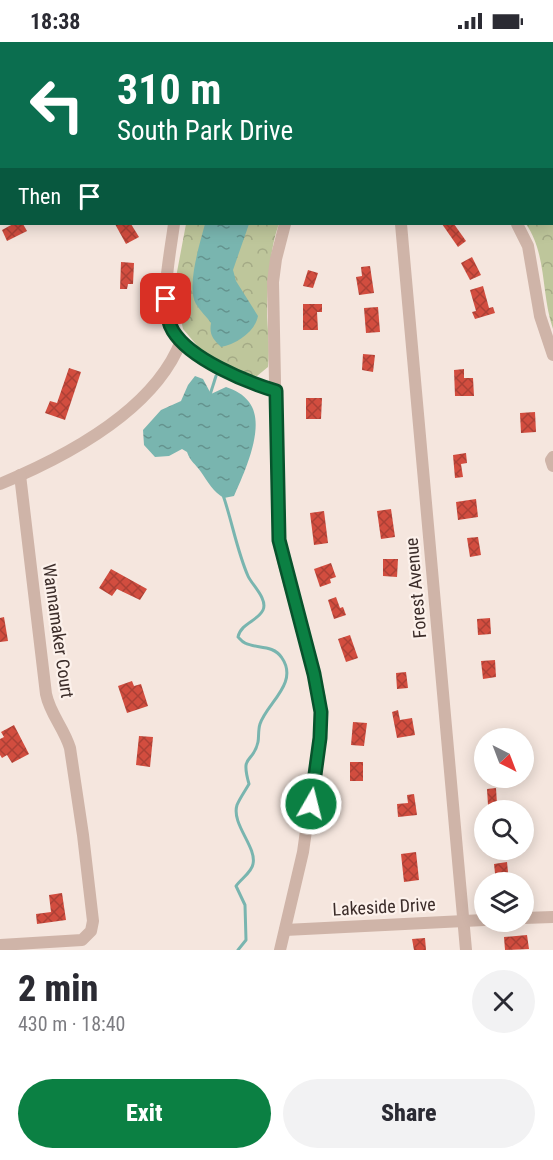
<!DOCTYPE html>
<meta charset="utf-8">
<style>
:root{--surface:#fff;--page:#f2f2f3;--text:#2b2b33;--muted:#7c7c81;--accent:#0b8043}
body{margin:0;font-family:"Roboto Condensed",sans-serif;background:var(--page);color:var(--text);height:100vh;display:flex;flex-direction:column;font-size:22px;white-space:nowrap}
*{box-sizing:border-box;margin:0}
p{font-size:20px;color:var(--muted)}
.icon{flex:none;width:33px;height:33px;fill:none;stroke:currentColor;stroke-width:2;stroke-linecap:round;stroke-linejoin:round}
.map{position:relative;height:908px;overflow:hidden}
.side{display:flex;flex-direction:column;background:var(--surface);flex:1}
.side>*{flex:none}
.hud{position:absolute;left:0px;top:0px;width:554px;height:183px;box-shadow:0 3px 15px #0003;background:#0b6e4f;color:#fff;overflow:hidden}
.needle{width:39px;rotate:138deg}
.controls{position:absolute;left:474px;top:686px;display:grid;gap:12px}
.controls a{display:grid;place-items:center;width:60px;height:60px;border-radius:50%;background:var(--surface);box-shadow:0 3px 15px #0003;font-size:30px}
.pin{position:absolute;display:grid;place-items:center;width:51px;height:51px;color:#fff;margin:-26px;border-radius:12px;box-shadow:0 3px 9px #0006}
.me{position:absolute;width:66px;margin:-33px;rotate:8deg;stroke-linejoin:round;filter:drop-shadow(0 0 4px #0008)}
.turn{display:flex;align-items:center;gap:21px;height:126px;padding:0 18px;font-size:27px}
.turn .icon{width:78px;height:78px;stroke-width:2.5}
.turn b{display:block;font-size:42px;line-height:51px}
.then{display:flex;align-items:center;height:57px;padding:0 18px;background:#0003;gap:12px;font-size:22px}
.round{display:grid;place-items:center;flex:none;width:63px;height:63px;border-radius:32px;background:var(--page)}
.overview{display:flex;align-items:center;justify-content:space-between;height:102px;padding:0 18px}
h1{font-size:36px;font-weight:800;line-height:45px}
.button{display:flex;gap:12px;margin-top:auto;padding:12px 18px}
.button a{flex:1;height:69px;border-radius:36px;background:var(--accent);color:#fff;font-size:24px;font-weight:800;line-height:69px;text-align:center}
.button a+a{background:var(--page);color:var(--text)}
.status{display:flex;justify-content:space-between;align-items:center;height:42px;padding:0 30px;background:var(--surface);direction:ltr}
.status svg{height:16px;fill:currentColor}
.map>svg:first-child{display:block}
.park{fill:url(#park-crowns)}
.water{fill:url(#water-ripples)}
.lines{fill:none;stroke-linecap:round;stroke-linejoin:round}
.stream{stroke:#79b5af;stroke-width:3}
.building{fill:url(#building-cross-hatch)}
.minor{stroke:#cfb4a8;stroke-width:12}
.route-casing{stroke:#07532c;stroke-width:15}
.route{stroke:#0b8043;stroke-width:10}
.labels{text-anchor:middle;stroke-width:4.5;stroke-linejoin:round;paint-order:stroke}
.street-label{font-size:18px;fill:#3b2c29;stroke:#fcf1eb}
</style>
<div class="status"><b>18:38</b><svg viewBox="0 0 49 12"><path d="M0 12V9h3v3zM5 12V6h3v6zM10 12V3h3v9zM15 12V0h3v12zM26 1h20v11H26zM47 4h2v5h-2z"/></svg></div>
<div class="map">
<svg width="553" height="908" viewBox="0 0 553 908">
<defs>
<pattern id="park-crowns" width="20" height="18" patternUnits="userSpaceOnUse" patternTransform="scale(1.5)"><rect width="20" height="18" fill="#bec69b"/><path d="M2 6a3 3 0 1 1 6 0M12 15a3 3 0 1 1 6 0" fill="none" stroke="#a4aa86"/></pattern>
<pattern id="water-ripples" width="26" height="14" patternUnits="userSpaceOnUse" patternTransform="scale(1.5)"><rect width="26" height="14" fill="#79b5af"/><path d="M2 4q2-2 4 0t4 0M15 11q2-2 4 0t4 0" fill="none" stroke="#64938e"/></pattern>
<pattern id="building-cross-hatch" width="8" height="8" patternUnits="userSpaceOnUse" patternTransform="scale(1.5)"><rect width="8" height="8" fill="#d24d3f"/><path d="M0 0l8 8M0 8l8-8" fill="none" stroke="#ac4035"/></pattern>
</defs>
<rect width="100%" height="100%" fill="#f5e6de"/>
<!-- park -->
<g class="park">
<path d="M221 0H553V287C541 252 547 212 526 182H552V2H220Z"/>
<path d="M186 182H279C270 204 267 250 267 274 268 291 270 307 268 325L257 334 239 332 200 307 183 287 174 246Z"/>
</g>
<!-- water -->
<g class="water">
<path d="M205 182H249L233 228 236 239 258 274C255 290 236 302 221 305 213 297 209 293 211 281 207 275 200 269 196 262 186 245 200 201 205 182Z"/>
<path d="M195 334 203 337 211 352 226 345C235 348 243 352 249 360 267 383 244 431 234 454L224 456C213 450 208 440 201 430 195 421 191 421 187 410L182 407 169 414 155 415 144 403 143 388 161 368 181 359 188 343Z"/>
</g>
<g class="lines">
<!-- stream -->
<g class="stream">
<path d="M209 356 216 334"/>
<path d="M223 453C232 479 237 509 248 534 252 543 268 557 263 568 258 579 241 581 238 595 240 597 242 600 245 601 256 607 273 602 282 616 299 641 267 661 260 682 258 688 259 695 258 700 253 723 240 710 249 742 245 749 240 756 237 763 231 782 257 805 253 822 252 830 241 837 236 844L245 863 246 898 238 908"/>
</g>
</g>
<!-- building -->
<g class="building">
<path d="M13 182H23L27 189 7 199 2 188Z"/>
<path d="M115 182H131L139 195 126 202Z"/>
<path d="M442 182H454L466 199 458 205Z"/>
<path d="M472 215 481 233 470 238 461 221Z"/>
<path d="M121 220 134 221 133 242H128L127 247H120Z"/>
<path d="M370 224 374 251 359 253 356 235 362 234 361 225Z"/>
<path d="M308 228 318 231 313 246 303 244Z"/>
<path d="M483 244 489 266 493 265 495 271 475 277 472 270 476 269 470 248Z"/>
<path d="M303 262H322V270H317L318 288H303Z"/>
<path d="M378 265 380 290 366 291 364 266Z"/>
<path d="M363 312 375 313 373 330 362 328Z"/>
<path d="M69 326 81 330 65 378 45 371 50 359 57 361Z"/>
<path d="M464 327V336H473L474 354H455L454 328Z"/>
<path d="M306 356H322L321 377H306Z"/>
<path d="M535 370 536 390 521 391 520 371Z"/>
<path d="M466 411 467 421 461 422 463 435 455 436 453 413Z"/>
<path d="M476 457 478 475 458 478 456 460Z"/>
<path d="M391 467 395 495 381 497 377 469Z"/>
<path d="M324 469 328 501 314 503 310 471Z"/>
<path d="M478 495 481 513 470 515 467 496Z"/>
<path d="M383 517H398L397 535 383 534Z"/>
<path d="M331 521 336 535 330 537 331 541 320 545 314 527Z"/>
<path d="M111 527 147 547 140 558 117 547 112 554 99 546Z"/>
<path d="M336 555 340 566 343 565 346 573 334 577 328 558Z"/>
<path d="M4 575 8 599 0 600V576Z"/>
<path d="M490 576 491 592 478 593 477 577Z"/>
<path d="M350 593 358 616 346 620 338 597Z"/>
<path d="M495 618 496 635 483 637 481 619Z"/>
<path d="M406 630 408 646 397 647 396 631Z"/>
<path d="M132 639 134 644 141 642 148 664 127 671 118 644Z"/>
<path d="M398 668 400 678 412 676 415 693 397 696 392 670Z"/>
<path d="M353 680 367 681 364 704 351 703Z"/>
<path d="M14 683 29 712 12 721 7 713 2 716 0 713V697L4 695 1 690Z"/>
<path d="M139 694 153 695 150 725 136 723Z"/>
<rect x="350" y="720" width="13" height="19"/>
<path d="M496 746 497 762 488 763 487 747Z"/>
<path d="M414 752 417 773 398 775 397 762 408 761 407 753Z"/>
<path d="M416 810 419 838 404 840 401 812Z"/>
<path d="M507 820 509 840H496L494 822Z"/>
<path d="M62 851 66 878 37 882 36 872 51 870 49 853Z"/>
<path d="M527 893 529 907 505 908 504 895Z"/>
<path d="M425 896 426 908H414L412 897Z"/>
</g>
<g class="lines">
<!-- minor -->
<g class="minor">
<path d="M19 0V2"/>
<path d="M141 2 142 0"/>
<path d="M212 2V0"/>
<path d="M0 158H2"/>
<path d="M174 182C171 205 163 246 166 269 172 311 241 338 276 349"/>
<path d="M401 182 466 908"/>
<path d="M517 182 528 204 540 274 553 313"/>
<path d="M553 415 551 418 553 424"/>
<path d="M0 442C65 415 154 369 181 299"/>
<path d="M524 876 553 875"/>
<path d="M285 888 484 878"/>
<path d="M0 903 82 898 91 889 93 879 83 793 70 706C64 686 50 672 46 652L20 433"/>
<path d="M280 908 303 810 321 683 320 657 314 632 283 519 278 488 273 240 276 217 285 182"/>
</g>
</g>
<g class="lines">
<!-- route casing -->
<g class="route-casing">
<path id="route" d="M166 257C166 269 167 279 173 289 190 317 246 340 276 349L279 498 314 632 321 670 320 696 311 762"/>
</g>
<!-- route -->
<use href="#route" class="route"/>
</g>
<g class="labels">
<!-- street labels -->
<g class="street-label">
<text transform="translate(416 546) rotate(-95)" y="6">Forest Avenue</text>
<text transform="translate(58 589) rotate(82)" y="6">Wannamaker Court</text>
<text transform="translate(384 865) rotate(-3)" y="6">Lakeside Drive</text>
</g>
</g>
</svg>
<div class="controls">
<a><svg class="needle" viewBox="-14 -14 28 28"><path d="M0-13l5 13h-10z" fill="#e53935"/><path d="M0 13l5-13h-10z" fill="#7c7c81"/></svg></a>
<a><svg class="icon" aria-label="search" viewBox="0 0 24 24"><circle cx="10" cy="10" r="6"/><path d="M15 15l6 6"/></svg></a>
<a><svg class="icon" aria-label="layers" viewBox="0 0 24 24"><path d="M12 4l9 5-9 5-9-5zM3 14l9 5 9-5"/></svg></a>
</div>
<div class="pin" style="left:166px;top:257px;background:#d93025"><svg class="icon" aria-label="arrive" viewBox="0 0 24 24"><path d="M6 21V4h12l-3 4 3 4H6"/></svg></div>
<svg class="me" style="left:311px;top:762px" viewBox="-20 -20 40 40"><circle r="17" fill="#0b8043" stroke="#fff" stroke-width="3"/><path d="M0-11L8 9 0 5-8 9z" fill="#fff"/></svg>
<div class="hud">
<div class="turn"><svg class="icon" aria-label="left" viewBox="0 0 24 24"><path d="M17 20v-9H6M10 6l-5 5 5 5"/></svg><div><b>310 m</b>South Park Drive</div></div>
<div class="then">Then<svg class="icon" aria-label="arrive" viewBox="0 0 24 24"><path d="M6 21V4h12l-3 4 3 4H6"/></svg></div>
</div>
</div>
<section class="side">
<div class="overview"><div><h1>2 min</h1><p>430 m · 18:40</p></div><a class="round"><svg class="icon" aria-label="close" viewBox="0 0 24 24"><path d="M6 6l12 12M18 6L6 18"/></svg></a></div>
<div class="button"><a>Exit</a><a>Share</a></div>
</section>
